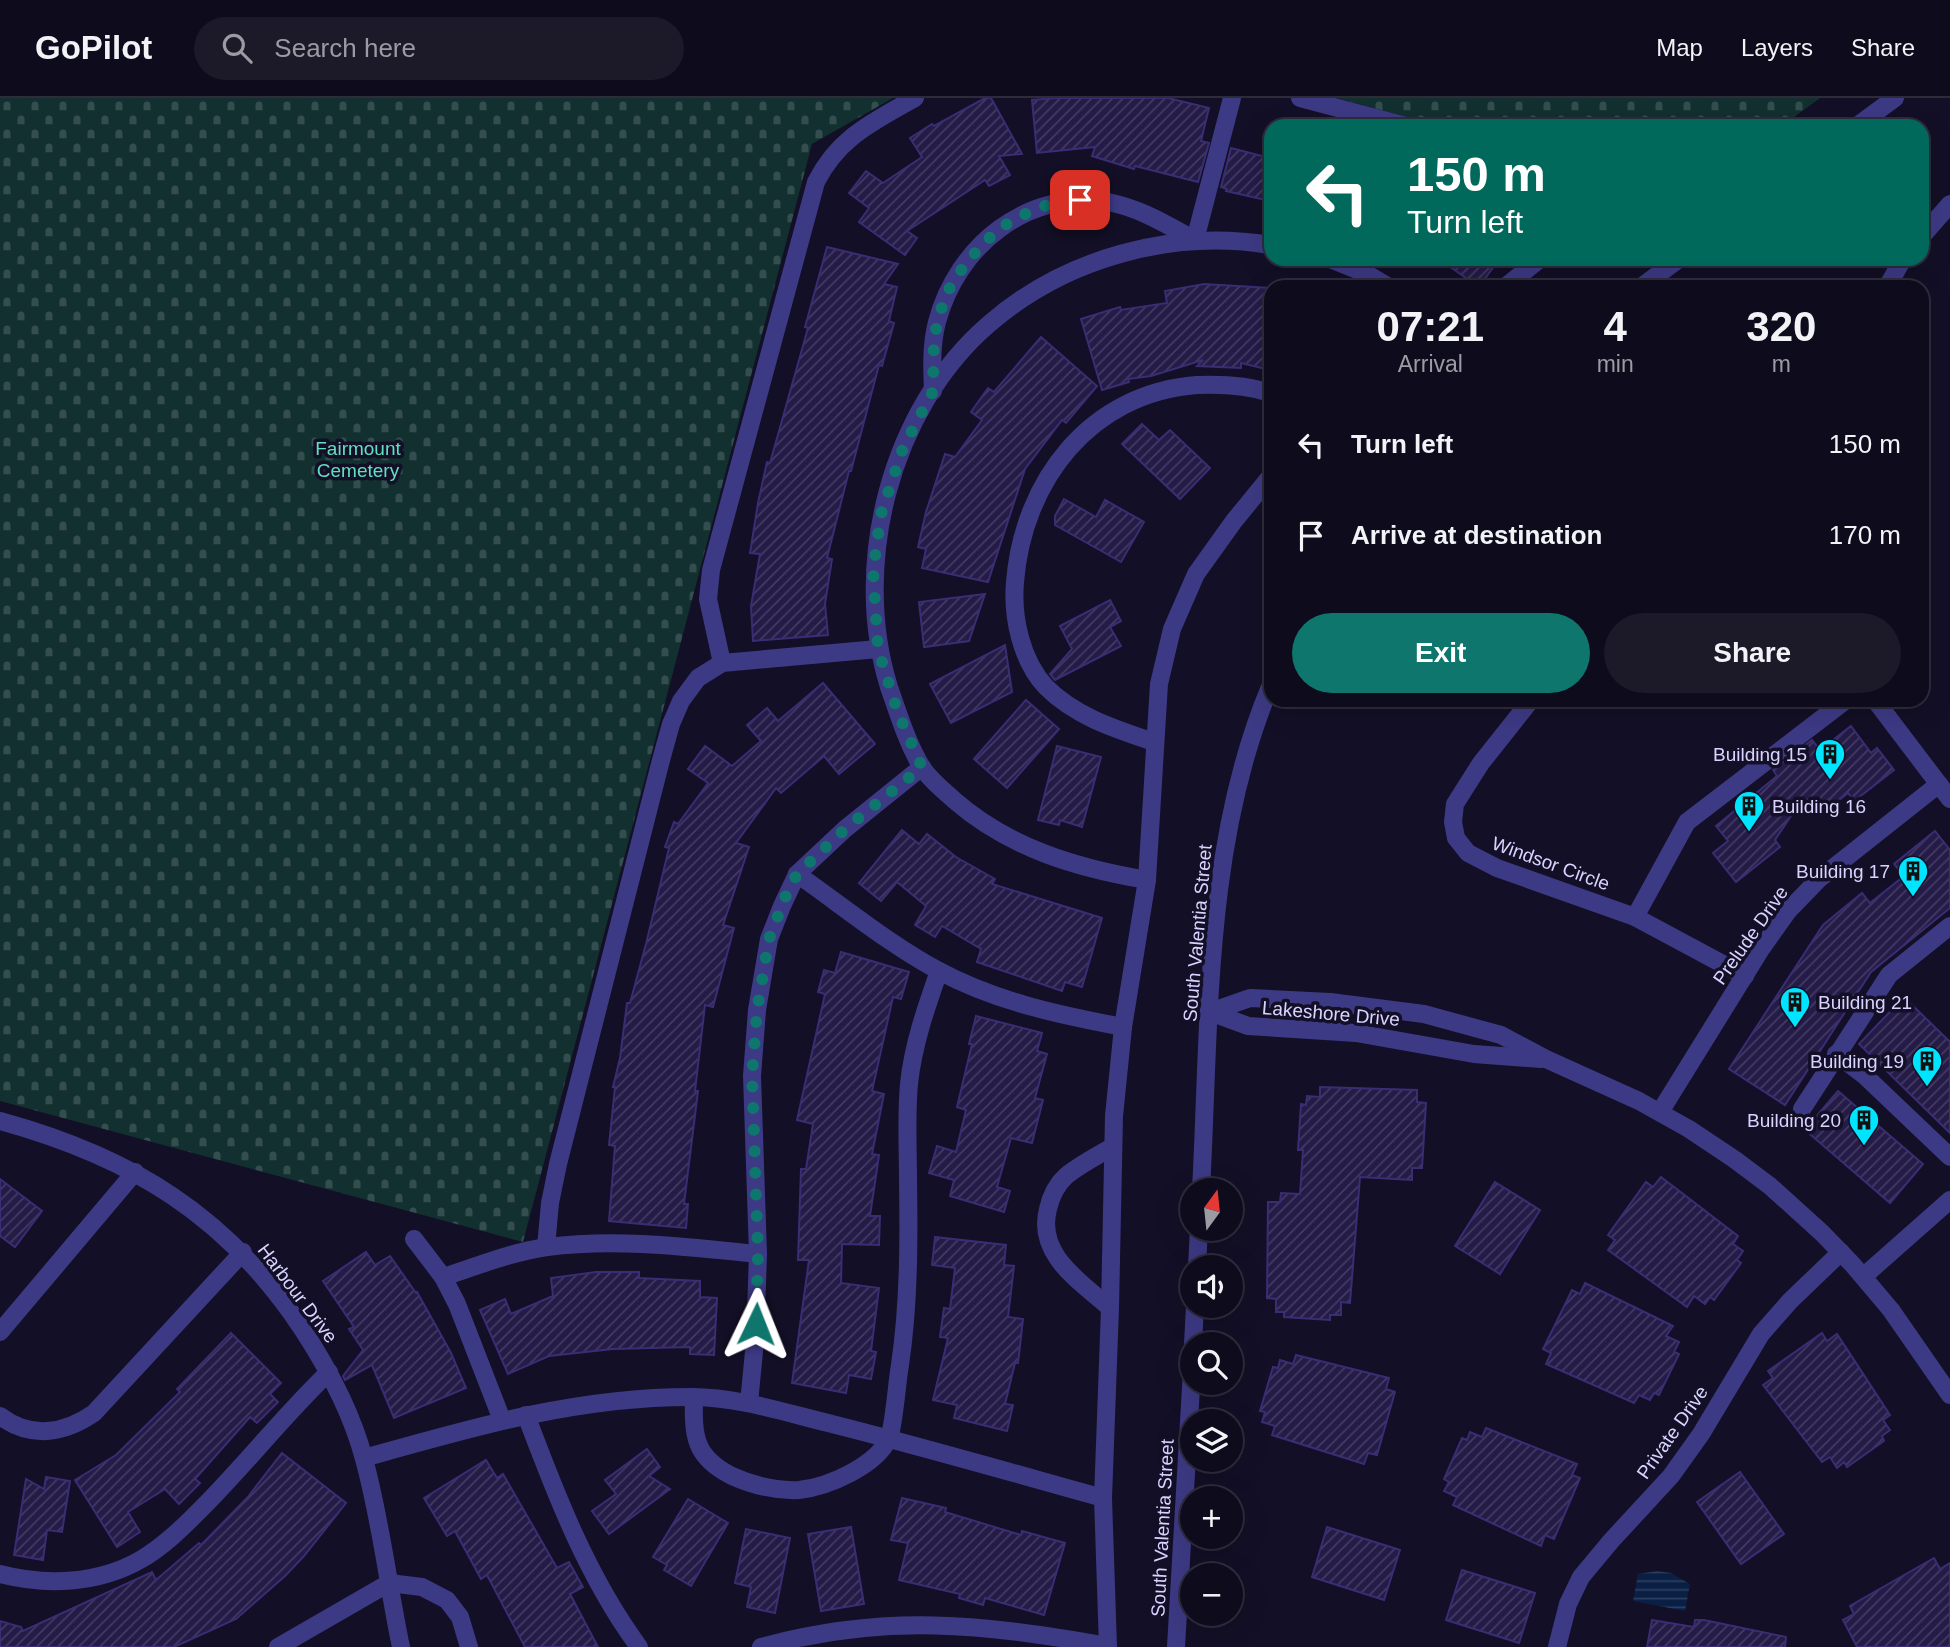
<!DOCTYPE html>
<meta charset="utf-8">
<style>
:root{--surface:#0e0b1c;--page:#1c1929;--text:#f1f3f6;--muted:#9b9ba3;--line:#2e2b3b;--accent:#0f766e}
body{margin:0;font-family:Helvetica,sans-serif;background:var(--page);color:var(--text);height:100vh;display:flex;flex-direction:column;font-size:26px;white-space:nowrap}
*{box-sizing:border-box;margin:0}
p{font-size:23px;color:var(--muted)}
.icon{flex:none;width:38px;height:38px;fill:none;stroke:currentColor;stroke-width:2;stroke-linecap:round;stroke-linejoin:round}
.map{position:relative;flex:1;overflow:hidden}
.sheet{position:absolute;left:1264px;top:182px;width:665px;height:427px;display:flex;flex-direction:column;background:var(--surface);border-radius:21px;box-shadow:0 7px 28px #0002,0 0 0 2px var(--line)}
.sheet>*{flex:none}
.top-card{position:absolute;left:1264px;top:21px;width:665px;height:147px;border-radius:21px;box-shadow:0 7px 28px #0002,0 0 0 2px var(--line);background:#00695c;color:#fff;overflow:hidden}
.needle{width:46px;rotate:15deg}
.buttons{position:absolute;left:1180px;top:1080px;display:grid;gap:14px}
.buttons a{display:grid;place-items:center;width:63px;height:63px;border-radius:50%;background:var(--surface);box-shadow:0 7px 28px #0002,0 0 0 2px var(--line);font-size:35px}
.pin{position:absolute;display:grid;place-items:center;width:60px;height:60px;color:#fff;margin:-30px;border-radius:14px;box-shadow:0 4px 10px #0006}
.me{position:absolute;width:77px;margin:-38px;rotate:2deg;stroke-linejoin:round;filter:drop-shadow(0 0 5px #0008)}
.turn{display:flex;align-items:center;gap:24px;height:147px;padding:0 28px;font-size:32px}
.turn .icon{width:91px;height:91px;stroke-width:2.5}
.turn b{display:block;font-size:49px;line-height:60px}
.eta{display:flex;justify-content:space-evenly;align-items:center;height:119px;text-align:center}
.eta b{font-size:42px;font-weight:800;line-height:49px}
.primary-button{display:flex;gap:14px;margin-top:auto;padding:14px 28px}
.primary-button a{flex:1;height:80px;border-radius:42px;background:var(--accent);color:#fff;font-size:28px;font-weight:800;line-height:80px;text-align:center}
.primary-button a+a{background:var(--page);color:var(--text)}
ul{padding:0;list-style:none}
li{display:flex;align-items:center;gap:21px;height:91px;padding:0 28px}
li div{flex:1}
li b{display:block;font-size:26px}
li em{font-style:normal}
header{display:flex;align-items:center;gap:42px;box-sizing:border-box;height:98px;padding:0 35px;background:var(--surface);border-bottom:2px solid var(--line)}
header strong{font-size:33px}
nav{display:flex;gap:38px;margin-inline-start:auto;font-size:24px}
.search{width:490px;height:63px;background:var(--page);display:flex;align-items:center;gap:18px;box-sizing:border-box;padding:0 24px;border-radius:38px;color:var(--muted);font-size:26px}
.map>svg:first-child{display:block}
.cemetery{fill:url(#cemetery-stones)}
.water{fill:url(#water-rules)}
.building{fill:url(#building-hatch);stroke:#3b2d73;stroke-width:2}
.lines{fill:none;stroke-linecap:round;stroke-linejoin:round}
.minor{stroke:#3d3a85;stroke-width:18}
.route{stroke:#0f766e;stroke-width:12;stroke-dasharray:0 21.6}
.labels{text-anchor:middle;stroke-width:7;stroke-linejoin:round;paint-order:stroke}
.park-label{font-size:19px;fill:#5fe0c0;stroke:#130f26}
.poi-label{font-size:19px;fill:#d9d4ff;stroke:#130f26;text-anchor:end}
.street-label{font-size:19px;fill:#d9d4ff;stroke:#130f26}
</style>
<header>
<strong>GoPilot</strong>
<div class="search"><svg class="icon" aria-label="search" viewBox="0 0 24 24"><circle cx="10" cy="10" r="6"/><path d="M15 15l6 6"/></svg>Search here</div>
<nav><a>Map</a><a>Layers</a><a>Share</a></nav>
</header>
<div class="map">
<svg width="1950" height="1549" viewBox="0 0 1950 1549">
<defs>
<pattern id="cemetery-stones" width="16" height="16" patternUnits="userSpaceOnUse" patternTransform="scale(1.75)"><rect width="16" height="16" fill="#12302f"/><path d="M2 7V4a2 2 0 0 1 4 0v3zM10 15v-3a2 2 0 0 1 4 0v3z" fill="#344d4e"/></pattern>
<pattern id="water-rules" width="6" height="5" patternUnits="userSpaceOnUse" patternTransform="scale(1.75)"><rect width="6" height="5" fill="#0a1f44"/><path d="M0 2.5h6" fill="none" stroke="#2d3f60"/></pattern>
<pattern id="building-hatch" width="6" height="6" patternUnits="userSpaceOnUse" patternTransform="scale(1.75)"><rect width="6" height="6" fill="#241b47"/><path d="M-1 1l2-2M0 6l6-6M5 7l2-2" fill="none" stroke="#433b63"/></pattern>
</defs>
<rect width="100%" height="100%" fill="#130f26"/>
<!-- cemetery -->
<g class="cemetery">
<path d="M0 0H893L812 46 523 1144 0 1003Z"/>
<path d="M1337 0H1820L1782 28H1440Z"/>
</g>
<!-- water -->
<path class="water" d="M1657 1473 1671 1475 1690 1486 1685 1513 1633 1503 1638 1476Z"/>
<!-- building -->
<g class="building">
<path d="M985 0H991L1022 56 999 58 1010 77 989 88 985 82 907 133 917 140 905 157 859 124 869 110 849 95 866 73 883 85 922 59 910 40 932 26 934 28Z"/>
<path d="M1055 0H1168L1209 10 1201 43 1209 45 1198 84 1135 68 1134 71 1092 58 1095 49 1037 55 1032 2Z"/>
<path d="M1231 50 1270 60V103L1226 93 1227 91 1221 89Z"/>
<path d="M827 149 898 166 884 186 897 189 889 223 894 225 882 268 879 267 851 373H849L827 460 832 461 825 506 828 537 753 543 751 508 760 456 750 455 758 405 767 364 770 365 808 230 805 229Z"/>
<path d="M1439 161H1499L1479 189Z"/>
<path d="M1204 186 1270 190V272L1241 265V270L1197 268 1203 262 1151 278 1128 281 1129 284 1102 292 1081 221 1120 209 1121 212 1167 205 1165 193Z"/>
<path d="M1041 239 1097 288 1066 325 1062 322 1025 371 988 484 922 470 926 451 918 449 926 414 945 356 955 359 982 322 971 314 988 290 994 294Z"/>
<path d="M1142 326 1159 342 1170 332 1210 370 1180 401 1122 346Z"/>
<path d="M1064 401 1096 419 1105 402 1144 424 1121 464 1055 427V418Z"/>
<path d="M985 496 969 543 924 549 919 504Z"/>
<path d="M1110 502 1121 523 1110 529 1121 548 1055 582 1050 576 1072 551 1060 528Z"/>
<path d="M1005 547 1012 594 951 625 930 586Z"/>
<path d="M823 585 875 646 839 676 824 658 781 695 776 690 736 745 749 749 723 827 734 830 713 909 705 907 695 993H698L684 1106H688L686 1130 609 1123 615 1048 609 1047 615 989H613L620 960 627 905H630L646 846 669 750 665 749 674 724 678 726 708 685 688 671 705 648 732 668 761 643 747 627 767 610 778 623Z"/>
<path d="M1026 602 1059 631 1007 690 974 661Z"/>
<path d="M1851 628 1871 655 1877 650 1894 672 1854 703 1848 695 1833 707 1829 701 1808 717 1799 706 1775 742 1780 749 1736 784 1713 755 1728 743 1716 728 1777 678 1773 672 1812 642 1820 652Z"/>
<path d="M1057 648 1101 659 1082 729 1060 722 1059 727 1038 722Z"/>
<path d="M902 732 919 746 927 736 956 759 995 781 992 786 1102 820 1082 889 1065 884 1062 893 977 864 981 851 942 828 935 839 915 827 926 808 897 784 881 803 859 785Z"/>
<path d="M1935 733 1950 752V810L1871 874 1785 1007 1729 971 1823 827 1862 795 1870 805 1904 778 1894 766Z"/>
<path d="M841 854 909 874 901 901 893 899 872 993 884 996 872 1056 879 1057 870 1118H880L879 1147 842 1146 841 1185 879 1190 871 1253 876 1254 871 1281 849 1277 846 1295 792 1285 809 1162H798L801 1071H806L813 1026 797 1022 825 896 818 894 824 872 835 875Z"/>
<path d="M1904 899 1950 944V1035L1859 946Z"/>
<path d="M976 918 1042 935 1037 953 1047 956 1035 1000 1043 1002 1032 1045 1011 1040 997 1089 1010 1093 1004 1114 950 1098 954 1082 929 1075 937 1048 956 1054 966 1012 957 1009 972 946H969Z"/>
<path d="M1320 989 1417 992V1004L1426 1005 1422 1070H1412V1082L1360 1079 1350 1205 1341 1204V1217H1330V1222L1284 1219V1214H1276V1201L1267 1200 1268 1104H1280L1281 1095 1300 1096 1303 1052H1298L1301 1006 1306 1007 1307 998 1320 999Z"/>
<path d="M1838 993 1923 1066 1890 1105 1805 1032Z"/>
<path d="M1661 1079 1738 1138 1733 1146 1743 1153 1737 1162 1741 1165 1714 1202 1710 1199 1705 1206 1694 1198 1687 1209 1608 1152 1615 1142 1608 1137 1646 1084 1653 1089Z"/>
<path d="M0 1081 42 1113 15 1149 0 1138Z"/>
<path d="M1495 1084 1540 1112 1500 1176 1455 1148Z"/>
<path d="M935 1139 1006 1147 1004 1167 1014 1168 1008 1219 1023 1221 1018 1265H1015L1005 1306 1013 1307 1007 1333 954 1320 957 1307 933 1302 948 1240 940 1239 944 1210 950 1211 955 1170 932 1167Z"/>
<path d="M366 1154 375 1167 390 1158 416 1195 417 1194 451 1255 466 1290 394 1320 372 1267 345 1282 343 1278 363 1252 349 1231 354 1229 323 1183Z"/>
<path d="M596 1174H639V1180L700 1183V1199L717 1200 714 1257 690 1256V1249L613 1251 549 1258 508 1276 480 1212 505 1201 511 1216 553 1198 551 1180Z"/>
<path d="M1585 1185 1673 1228 1666 1238 1679 1244 1674 1254 1679 1256 1659 1297 1654 1295 1650 1302 1639 1297 1634 1305 1546 1266 1551 1255 1543 1251 1572 1192 1580 1196Z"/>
<path d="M231 1235 281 1285 270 1296 278 1304 257 1325 250 1319 195 1381 200 1385 179 1406 165 1391 128 1414 140 1434 117 1449 75 1382 116 1357 180 1294 177 1291Z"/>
<path d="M1822 1235 1827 1243 1837 1236 1890 1317 1883 1322 1890 1332 1882 1338 1884 1343 1847 1369 1844 1364 1837 1370 1830 1359 1822 1364 1763 1287 1773 1280 1768 1273Z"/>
<path d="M1296 1257 1389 1280 1386 1291 1395 1294 1377 1357 1368 1355 1364 1366 1272 1337 1275 1328 1262 1324 1265 1314 1260 1313 1273 1269 1278 1270 1280 1262 1293 1266Z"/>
<path d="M1486 1330 1577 1366 1572 1377 1580 1380 1554 1441 1545 1437 1541 1448 1453 1407 1457 1399 1444 1393 1449 1384 1444 1381 1462 1340 1467 1342 1470 1334 1482 1339Z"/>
<path d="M647 1351 660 1369 649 1378 670 1391 609 1436 592 1413 616 1396 605 1382Z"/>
<path d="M282 1355 346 1405 304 1458 285 1478 236 1521 174 1549H0V1523L21 1529 23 1533 152 1474 156 1482 199 1445 201 1447 247 1400Z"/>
<path d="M486 1362 497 1380 503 1376 557 1470 569 1464 583 1489 570 1496 598 1549H525L487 1477 481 1481 455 1433 447 1438 424 1400Z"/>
<path d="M1740 1374 1784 1436 1741 1466 1697 1404Z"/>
<path d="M46 1379 70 1383 62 1434 47 1432 43 1462 14 1457 26 1381 44 1391Z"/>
<path d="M902 1400 946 1410 945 1414 1021 1437 1022 1433 1065 1445 1044 1517 985 1500 983 1507 959 1500 960 1496 899 1482 908 1445 891 1442Z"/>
<path d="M688 1401 728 1425 691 1488 664 1472 667 1467 653 1459Z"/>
<path d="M851 1429 864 1506 821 1513 808 1436Z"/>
<path d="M1327 1429 1400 1452 1384 1502 1312 1479Z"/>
<path d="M746 1431 790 1440 775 1515 747 1509 751 1489 735 1485Z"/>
<path d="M1934 1460 1940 1471 1950 1465V1549H1857L1843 1522 1854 1516 1850 1508Z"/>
<path d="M1462 1472 1535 1495 1519 1545 1446 1522Z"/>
<path d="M1652 1522 1694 1529 1695 1522H1704L1786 1539 1785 1549H1647Z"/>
</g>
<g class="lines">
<!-- minor -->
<g class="minor">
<path d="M1300 0 1406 28"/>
<path d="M1857 28 1895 0"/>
<path d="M1922 138 1950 106"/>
<path d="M1330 161 1367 176 1389 189"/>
<path d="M1505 189 1540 161"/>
<path d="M1641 189 1679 161"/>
<path d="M1887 189 1903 161"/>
<path d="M933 293C932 270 931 247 937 224 957 148 1027 91 1108 104 1140 110 1167 127 1195 142L1232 0"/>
<path d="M722 565 708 501 711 472 816 84C839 39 873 24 915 0"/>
<path d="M1531 602 1481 665 1455 706 1453 724 1456 740 1468 755 1497 770 1635 819 1745 878"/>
<path d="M1875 602 1950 701"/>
<path d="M1154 644C1116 631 1076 619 1046 589 1021 562 1012 519 1015 484 1023 383 1090 295 1197 287 1222 286 1247 287 1270 295"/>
<path d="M797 776C844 809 889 846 939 873 997 904 1060 917 1123 929"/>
<path d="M1147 782C1076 770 1009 750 954 702 943 692 929 681 921 668 907 644 898 615 889 589 851 467 890 311 989 226 1065 160 1171 131 1270 147"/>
<path d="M1635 819 1687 724 1846 602"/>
<path d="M1210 914 1250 900 1330 904 1424 916 1501 937 1546 961 1639 1003 1689 1031 1734 1061 1770 1088 1822 1135 1853 1167 1891 1212 1950 1297"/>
<path d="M1210 914 1248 928 1356 935 1474 956 1541 961"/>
<path d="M1836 956 1864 977 1950 1059"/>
<path d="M1802 1011 1889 877 1950 828"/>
<path d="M1660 1014 1761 851 1788 813 1819 781 1939 686"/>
<path d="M0 1023C131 1059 227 1117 303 1232 329 1272 352 1315 364 1361 381 1423 388 1487 401 1549"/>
<path d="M1201 1092C1210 925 1204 746 1270 589"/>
<path d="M414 1141 443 1179 457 1206 502 1322"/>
<path d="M546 1149 550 1105 558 1066 661 662 671 626 681 603 698 580 722 565 878 551"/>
<path d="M1197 1169 1199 1130"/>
<path d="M1864 1178 1950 1102"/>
<path d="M443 1179C477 1168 512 1154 547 1149 618 1140 688 1149 758 1156"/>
<path d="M1110 1210C1081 1184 1036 1157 1048 1111 1051 1098 1056 1087 1066 1078 1079 1067 1097 1058 1112 1049"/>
<path d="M0 1234 135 1074"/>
<path d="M1193 1246 1195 1208"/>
<path d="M694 1299C693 1338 694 1359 732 1378 752 1387 777 1393 799 1392 828 1389 876 1368 889 1340 894 1328 897 1283 900 1267 909 1205 909 1144 908 1081 908 1050 906 1017 909 986 913 947 926 910 939 873"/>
<path d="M749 1305 755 1243 758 1156 752 978 757 912 769 841 782 808 797 776 845 731 922 669"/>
<path d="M526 1317C556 1397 588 1480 639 1549"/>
<path d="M0 1318C30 1341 64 1336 94 1315L243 1154"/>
<path d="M364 1360C474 1329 576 1299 691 1299 739 1299 786 1315 832 1326 923 1349 1013 1375 1103 1400"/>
<path d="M0 1476C46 1488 98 1486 140 1462 163 1449 183 1429 201 1411 246 1366 284 1317 329 1274"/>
<path d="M278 1549 389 1485 422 1489 447 1502 460 1519 469 1549"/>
<path d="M761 1549C886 1515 983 1526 1108 1548"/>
<path d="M1108 1549 1103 1400 1110 1210 1114 1018 1123 929 1147 782 1159 586 1172 531 1196 476 1234 423 1270 379"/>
<path d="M1176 1549 1192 1272"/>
<path d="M1557 1549 1568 1506 1581 1479 1611 1443 1671 1378 1701 1336 1761 1236 1790 1203 1841 1154"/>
</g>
</g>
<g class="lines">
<!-- route -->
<path class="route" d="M756 1226 758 1156 752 978 757 912 769 841 787 795 797 776 845 731 922 669 898 615 878 551 873 473 881 416 903 350 933 293 934 239 944 201 955 180 982 146 1013 121 1047 107 1080 102"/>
</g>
<!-- icons -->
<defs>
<g id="building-pin" transform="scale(1.575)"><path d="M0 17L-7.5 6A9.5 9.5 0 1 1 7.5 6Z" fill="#00e5ff" stroke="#130f26"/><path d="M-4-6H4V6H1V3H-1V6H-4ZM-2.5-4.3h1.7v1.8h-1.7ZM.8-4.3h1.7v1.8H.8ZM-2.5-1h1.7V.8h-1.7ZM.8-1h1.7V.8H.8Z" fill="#111"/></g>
</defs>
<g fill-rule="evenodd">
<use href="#building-pin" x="1830" y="656"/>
<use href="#building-pin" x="1749" y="708"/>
<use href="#building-pin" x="1913" y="773"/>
<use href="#building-pin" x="1795" y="904"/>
<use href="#building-pin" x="1927" y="963"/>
<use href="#building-pin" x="1864" y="1022"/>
</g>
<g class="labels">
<!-- park labels -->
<g class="park-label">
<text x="358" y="357">Fairmount<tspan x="358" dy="22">Cemetery</tspan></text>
</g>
<!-- poi labels -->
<g class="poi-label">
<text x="1807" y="663">Building 15</text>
<text x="1772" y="715" text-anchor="start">Building 16</text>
<text x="1890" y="780">Building 17</text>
<text x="1818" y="911" text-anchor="start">Building 21</text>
<text x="1904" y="970">Building 19</text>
<text x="1841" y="1029">Building 20</text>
</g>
<!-- street labels -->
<g class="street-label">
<text transform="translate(1551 765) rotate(20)" y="7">Windsor Circle</text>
<text transform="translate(1197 835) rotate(-85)" y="7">South Valentia Street</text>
<text transform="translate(1750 837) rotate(-55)" y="7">Prelude Drive</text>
<text transform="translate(1331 915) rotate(5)" y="7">Lakeshore Drive</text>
<text transform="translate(298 1195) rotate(53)" y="7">Harbour Drive</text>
<text transform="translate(1672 1334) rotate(-55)" y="7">Private Drive</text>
<text transform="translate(1162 1430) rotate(-87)" y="7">South Valentia Street</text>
</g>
</g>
</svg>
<div class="buttons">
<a><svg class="needle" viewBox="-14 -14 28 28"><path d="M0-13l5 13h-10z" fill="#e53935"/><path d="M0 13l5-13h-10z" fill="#9b9ba3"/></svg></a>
<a><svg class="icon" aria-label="sound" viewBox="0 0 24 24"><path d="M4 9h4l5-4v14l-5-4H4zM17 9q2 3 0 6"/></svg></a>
<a><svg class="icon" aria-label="search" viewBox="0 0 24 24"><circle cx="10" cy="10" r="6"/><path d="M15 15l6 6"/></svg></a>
<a><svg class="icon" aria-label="layers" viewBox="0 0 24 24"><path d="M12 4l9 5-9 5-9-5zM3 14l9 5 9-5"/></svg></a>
<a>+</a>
<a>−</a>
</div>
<div class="pin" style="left:1080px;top:102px;background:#d93025"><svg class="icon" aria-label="arrive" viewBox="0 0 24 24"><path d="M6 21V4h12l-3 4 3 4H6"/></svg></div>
<svg class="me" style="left:756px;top:1226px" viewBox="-20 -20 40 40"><path d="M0-17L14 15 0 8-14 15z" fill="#0f766e" stroke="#fff" stroke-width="4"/></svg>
<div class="top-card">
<div class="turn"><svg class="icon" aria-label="left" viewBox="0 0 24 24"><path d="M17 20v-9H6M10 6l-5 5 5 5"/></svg><div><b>150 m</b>Turn left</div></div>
</div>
<section class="sheet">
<div class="eta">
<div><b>07:21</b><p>Arrival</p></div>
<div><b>4</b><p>min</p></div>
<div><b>320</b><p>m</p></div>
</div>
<ul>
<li><svg class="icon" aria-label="left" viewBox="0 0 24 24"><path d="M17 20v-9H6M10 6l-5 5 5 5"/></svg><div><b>Turn left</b></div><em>150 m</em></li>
<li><svg class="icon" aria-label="arrive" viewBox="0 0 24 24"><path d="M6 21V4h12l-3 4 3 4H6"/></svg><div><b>Arrive at destination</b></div><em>170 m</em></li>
</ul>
<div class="primary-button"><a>Exit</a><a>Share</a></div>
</section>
</div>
